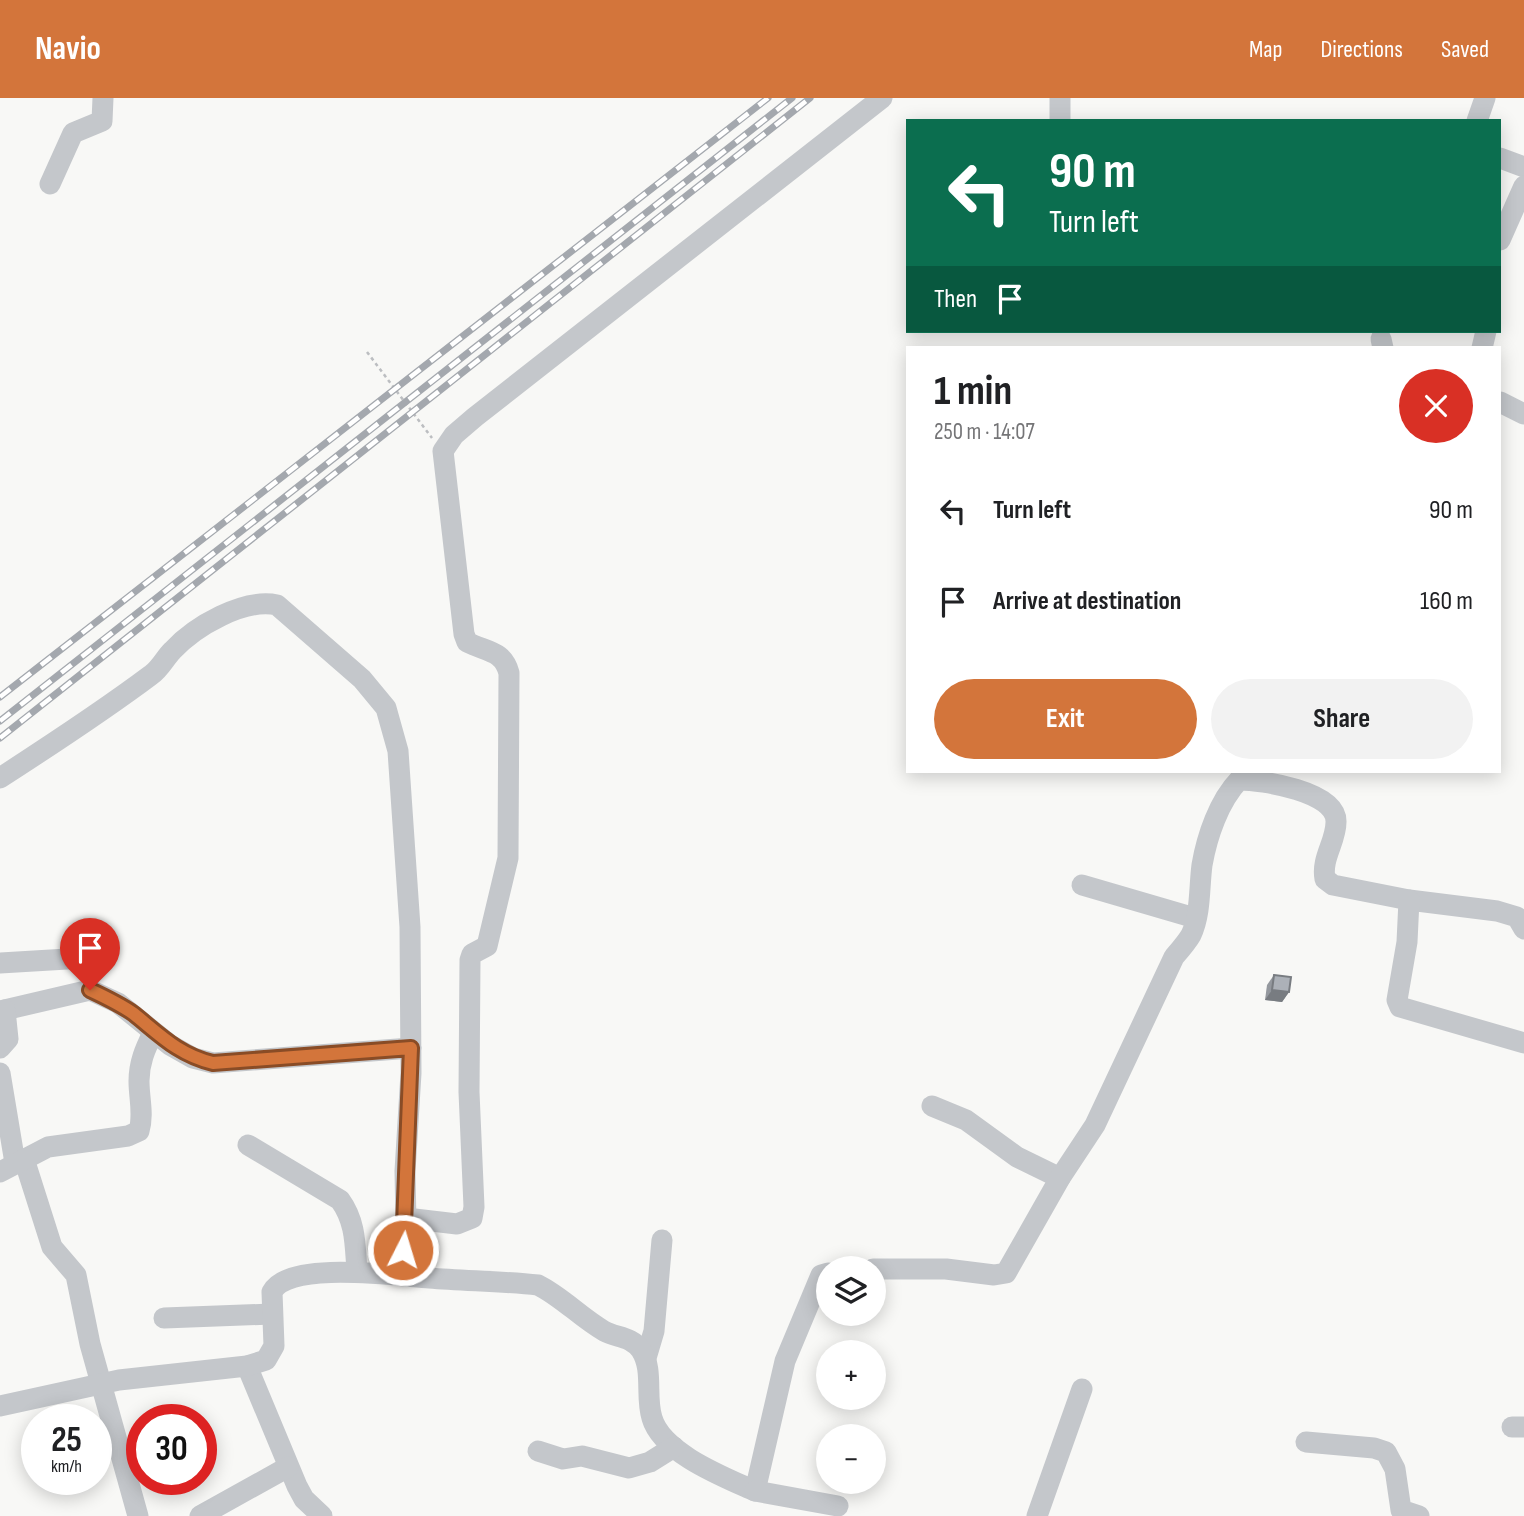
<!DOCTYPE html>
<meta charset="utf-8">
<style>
:root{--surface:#fff;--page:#f2f2f2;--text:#202124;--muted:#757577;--accent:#d3753b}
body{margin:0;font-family:"Sofia Sans Condensed",sans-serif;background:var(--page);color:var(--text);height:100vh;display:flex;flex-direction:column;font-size:26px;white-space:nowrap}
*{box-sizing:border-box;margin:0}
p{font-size:23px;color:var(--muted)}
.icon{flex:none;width:38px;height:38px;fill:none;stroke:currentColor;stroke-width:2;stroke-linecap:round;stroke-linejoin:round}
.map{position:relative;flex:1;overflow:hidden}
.drawer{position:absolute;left:906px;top:248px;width:595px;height:427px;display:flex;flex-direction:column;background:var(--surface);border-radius:0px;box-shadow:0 4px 18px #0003}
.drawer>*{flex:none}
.top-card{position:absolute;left:906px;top:21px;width:595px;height:214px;border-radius:0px;box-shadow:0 4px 18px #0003;background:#0b6e4f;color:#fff;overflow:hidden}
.fabs{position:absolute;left:816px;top:1158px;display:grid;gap:14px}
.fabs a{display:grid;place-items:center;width:70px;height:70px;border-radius:50%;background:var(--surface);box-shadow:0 4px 18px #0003;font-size:35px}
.speed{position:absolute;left:21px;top:1306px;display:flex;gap:14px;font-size:35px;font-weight:700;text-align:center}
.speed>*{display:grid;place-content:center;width:91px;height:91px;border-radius:50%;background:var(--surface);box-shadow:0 4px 18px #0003;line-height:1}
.speed small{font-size:18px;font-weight:400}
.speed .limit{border:10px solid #d22;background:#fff;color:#111}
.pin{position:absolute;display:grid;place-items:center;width:60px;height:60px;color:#fff;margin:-72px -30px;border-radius:50% 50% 50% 0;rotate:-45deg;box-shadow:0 0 7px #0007}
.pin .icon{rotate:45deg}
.me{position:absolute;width:77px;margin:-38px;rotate:5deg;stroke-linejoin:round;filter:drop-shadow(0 0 5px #0008)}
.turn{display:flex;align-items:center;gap:24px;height:147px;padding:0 28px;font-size:32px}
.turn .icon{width:91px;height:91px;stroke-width:2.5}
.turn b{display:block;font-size:49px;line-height:60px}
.then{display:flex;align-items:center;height:66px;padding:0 28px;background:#0003;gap:14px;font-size:26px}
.round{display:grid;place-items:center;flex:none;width:74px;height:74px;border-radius:37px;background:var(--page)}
.summary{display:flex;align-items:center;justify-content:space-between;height:119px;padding:0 28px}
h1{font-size:42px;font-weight:700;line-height:52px}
.primary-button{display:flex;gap:14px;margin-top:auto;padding:14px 28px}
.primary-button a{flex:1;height:80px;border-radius:42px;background:var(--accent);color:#fff;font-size:28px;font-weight:700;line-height:80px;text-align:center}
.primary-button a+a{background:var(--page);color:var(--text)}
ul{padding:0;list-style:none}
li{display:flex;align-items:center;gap:21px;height:91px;padding:0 28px}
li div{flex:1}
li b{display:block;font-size:26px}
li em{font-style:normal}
header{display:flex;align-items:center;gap:42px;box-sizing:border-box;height:98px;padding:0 35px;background:var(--accent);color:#fff}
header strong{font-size:33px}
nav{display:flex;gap:38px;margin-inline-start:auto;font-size:24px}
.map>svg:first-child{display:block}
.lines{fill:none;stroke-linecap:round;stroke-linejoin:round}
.path{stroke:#bcbec1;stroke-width:2.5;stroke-dasharray:3.5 3.5;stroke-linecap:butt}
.minor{stroke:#c4c7cb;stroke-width:21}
.rail-casing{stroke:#a4a8ae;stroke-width:7}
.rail{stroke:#fff;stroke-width:4.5;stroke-dasharray:13;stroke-linecap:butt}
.wall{fill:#94989e}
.shaded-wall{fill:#787c81}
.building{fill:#acb1b8;stroke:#787c81;stroke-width:2}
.route-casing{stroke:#894c26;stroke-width:18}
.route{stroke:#d3753b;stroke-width:12}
</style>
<header>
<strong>Navio</strong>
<nav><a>Map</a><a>Directions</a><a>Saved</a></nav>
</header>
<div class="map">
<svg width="1524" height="1418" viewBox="0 0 1524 1418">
<rect width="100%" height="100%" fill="#f8f8f6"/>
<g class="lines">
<!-- path -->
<path class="path" d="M367 254 432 340"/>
<!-- minor -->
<g class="minor">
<path d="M1060 0V23"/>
<path d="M1477 23 1485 0"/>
<path d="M1500 60 1524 69"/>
<path d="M50 86 73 35 102 23 103 0"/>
<path d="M1500 142 1524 88"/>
<path d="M1381 241 1383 250"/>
<path d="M1482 250 1486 233"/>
<path d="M1500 304 1524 316"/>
<path d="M0 680C51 647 103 613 151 577 160 571 165 560 172 553 195 528 244 500 277 507L362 581 386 610 398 653 410 829 411 975 405 1073 406 1126 400 1177"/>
<path d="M1082 787 1195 820"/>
<path d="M1409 802 1497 813 1517 819 1524 831"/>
<path d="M0 865 84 860"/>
<path d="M0 913 90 892 118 905 170 947 193 960 213 965 411 950"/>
<path d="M0 950 8 941 5 912"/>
<path d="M0 975 15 1065"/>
<path d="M932 1008 966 1022 1017 1059 1060 1080"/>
<path d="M248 1047 340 1102C356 1124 355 1147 357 1173"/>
<path d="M24 1061 52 1149 76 1177 90 1246 138 1418"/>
<path d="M0 1074 48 1049 128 1038 139 1033C144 1016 139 1001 139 983 139 965 145 951 153 935"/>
<path d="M406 1120 457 1126 472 1120 474 1109 469 994 470 862 472 856 487 848 508 760 509 575C503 552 486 554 467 544L464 536 443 353 454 337 475 319 882 0"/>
<path d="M873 1171H946L994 1177 1006 1175 1060 1080 1095 1027 1174 859C1180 852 1187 844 1191 837 1201 816 1199 789 1202 767 1207 738 1219 703 1239 682 1261 682 1337 693 1336 724 1336 744 1321 760 1325 781L1333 787 1409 802 1407 844 1397 902 1400 909 1524 945"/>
<path d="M164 1220 271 1216"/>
<path d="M646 1260 654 1233 662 1142"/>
<path d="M247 1268 297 1388 304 1401 322 1418"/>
<path d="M0 1308 119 1282 247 1268 266 1262 274 1248 272 1194C288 1162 398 1178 429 1180 465 1183 502 1183 538 1187 562 1199 580 1219 604 1233 617 1240 631 1238 641 1252 654 1272 645 1298 652 1320 662 1355 724 1379 755 1393L785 1263 821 1177 828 1175"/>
<path d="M1512 1329H1524"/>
<path d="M1306 1344 1374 1350 1386 1354 1395 1371 1401 1412 1419 1418"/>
<path d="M538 1353 563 1361 582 1358 629 1370 650 1364 674 1349"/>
<path d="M755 1393 838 1408"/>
<path d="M200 1418 288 1369"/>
<path d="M1037 1418 1082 1291"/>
</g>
<!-- rail casing -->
<g class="rail-casing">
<g id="rail">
<path d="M0 599 768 0"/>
<path d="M0 623 792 0"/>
<path d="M0 640 810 0"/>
</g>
</g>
<!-- rail -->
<use href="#rail" class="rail"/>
</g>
<!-- wall -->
<path class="wall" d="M1274 877 1289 894 1282 904 1265 902 1267 887Z"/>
<!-- shaded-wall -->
<path class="shaded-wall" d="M1272 892 1289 894 1282 904 1265 902Z"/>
<!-- building -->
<path class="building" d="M1274 877 1291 879 1289 894 1272 892Z"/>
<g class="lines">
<!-- route casing -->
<g class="route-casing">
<path id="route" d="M90 892C105 899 120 906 134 916 160 937 179 957 213 965L411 950 403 1152"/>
</g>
<!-- route -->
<use href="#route" class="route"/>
</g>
</svg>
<div class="fabs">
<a><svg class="icon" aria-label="layers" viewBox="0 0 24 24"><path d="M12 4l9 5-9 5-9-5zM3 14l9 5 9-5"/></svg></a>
<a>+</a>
<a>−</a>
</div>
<div class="speed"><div>25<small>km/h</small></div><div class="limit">30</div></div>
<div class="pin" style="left:90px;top:892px;background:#d93025"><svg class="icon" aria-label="arrive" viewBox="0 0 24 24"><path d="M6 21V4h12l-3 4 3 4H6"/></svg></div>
<svg class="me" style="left:403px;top:1152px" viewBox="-20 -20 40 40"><circle r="17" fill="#d3753b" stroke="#fff" stroke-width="3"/><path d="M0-11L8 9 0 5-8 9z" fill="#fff"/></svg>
<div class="top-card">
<div class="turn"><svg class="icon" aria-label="left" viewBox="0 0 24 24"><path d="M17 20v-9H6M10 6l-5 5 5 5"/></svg><div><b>90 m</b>Turn left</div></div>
<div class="then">Then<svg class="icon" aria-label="arrive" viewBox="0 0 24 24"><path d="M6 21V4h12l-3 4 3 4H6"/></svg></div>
</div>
<section class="drawer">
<div class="summary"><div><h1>1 min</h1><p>250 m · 14:07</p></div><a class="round" style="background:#d93025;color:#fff"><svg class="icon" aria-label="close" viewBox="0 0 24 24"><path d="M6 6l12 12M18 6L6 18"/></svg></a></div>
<ul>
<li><svg class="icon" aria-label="left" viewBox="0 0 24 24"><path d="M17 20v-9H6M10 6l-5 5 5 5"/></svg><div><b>Turn left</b></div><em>90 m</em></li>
<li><svg class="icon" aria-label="arrive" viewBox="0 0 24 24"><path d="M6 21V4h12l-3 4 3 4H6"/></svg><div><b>Arrive at destination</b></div><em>160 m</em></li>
</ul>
<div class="primary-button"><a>Exit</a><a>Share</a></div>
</section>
</div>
